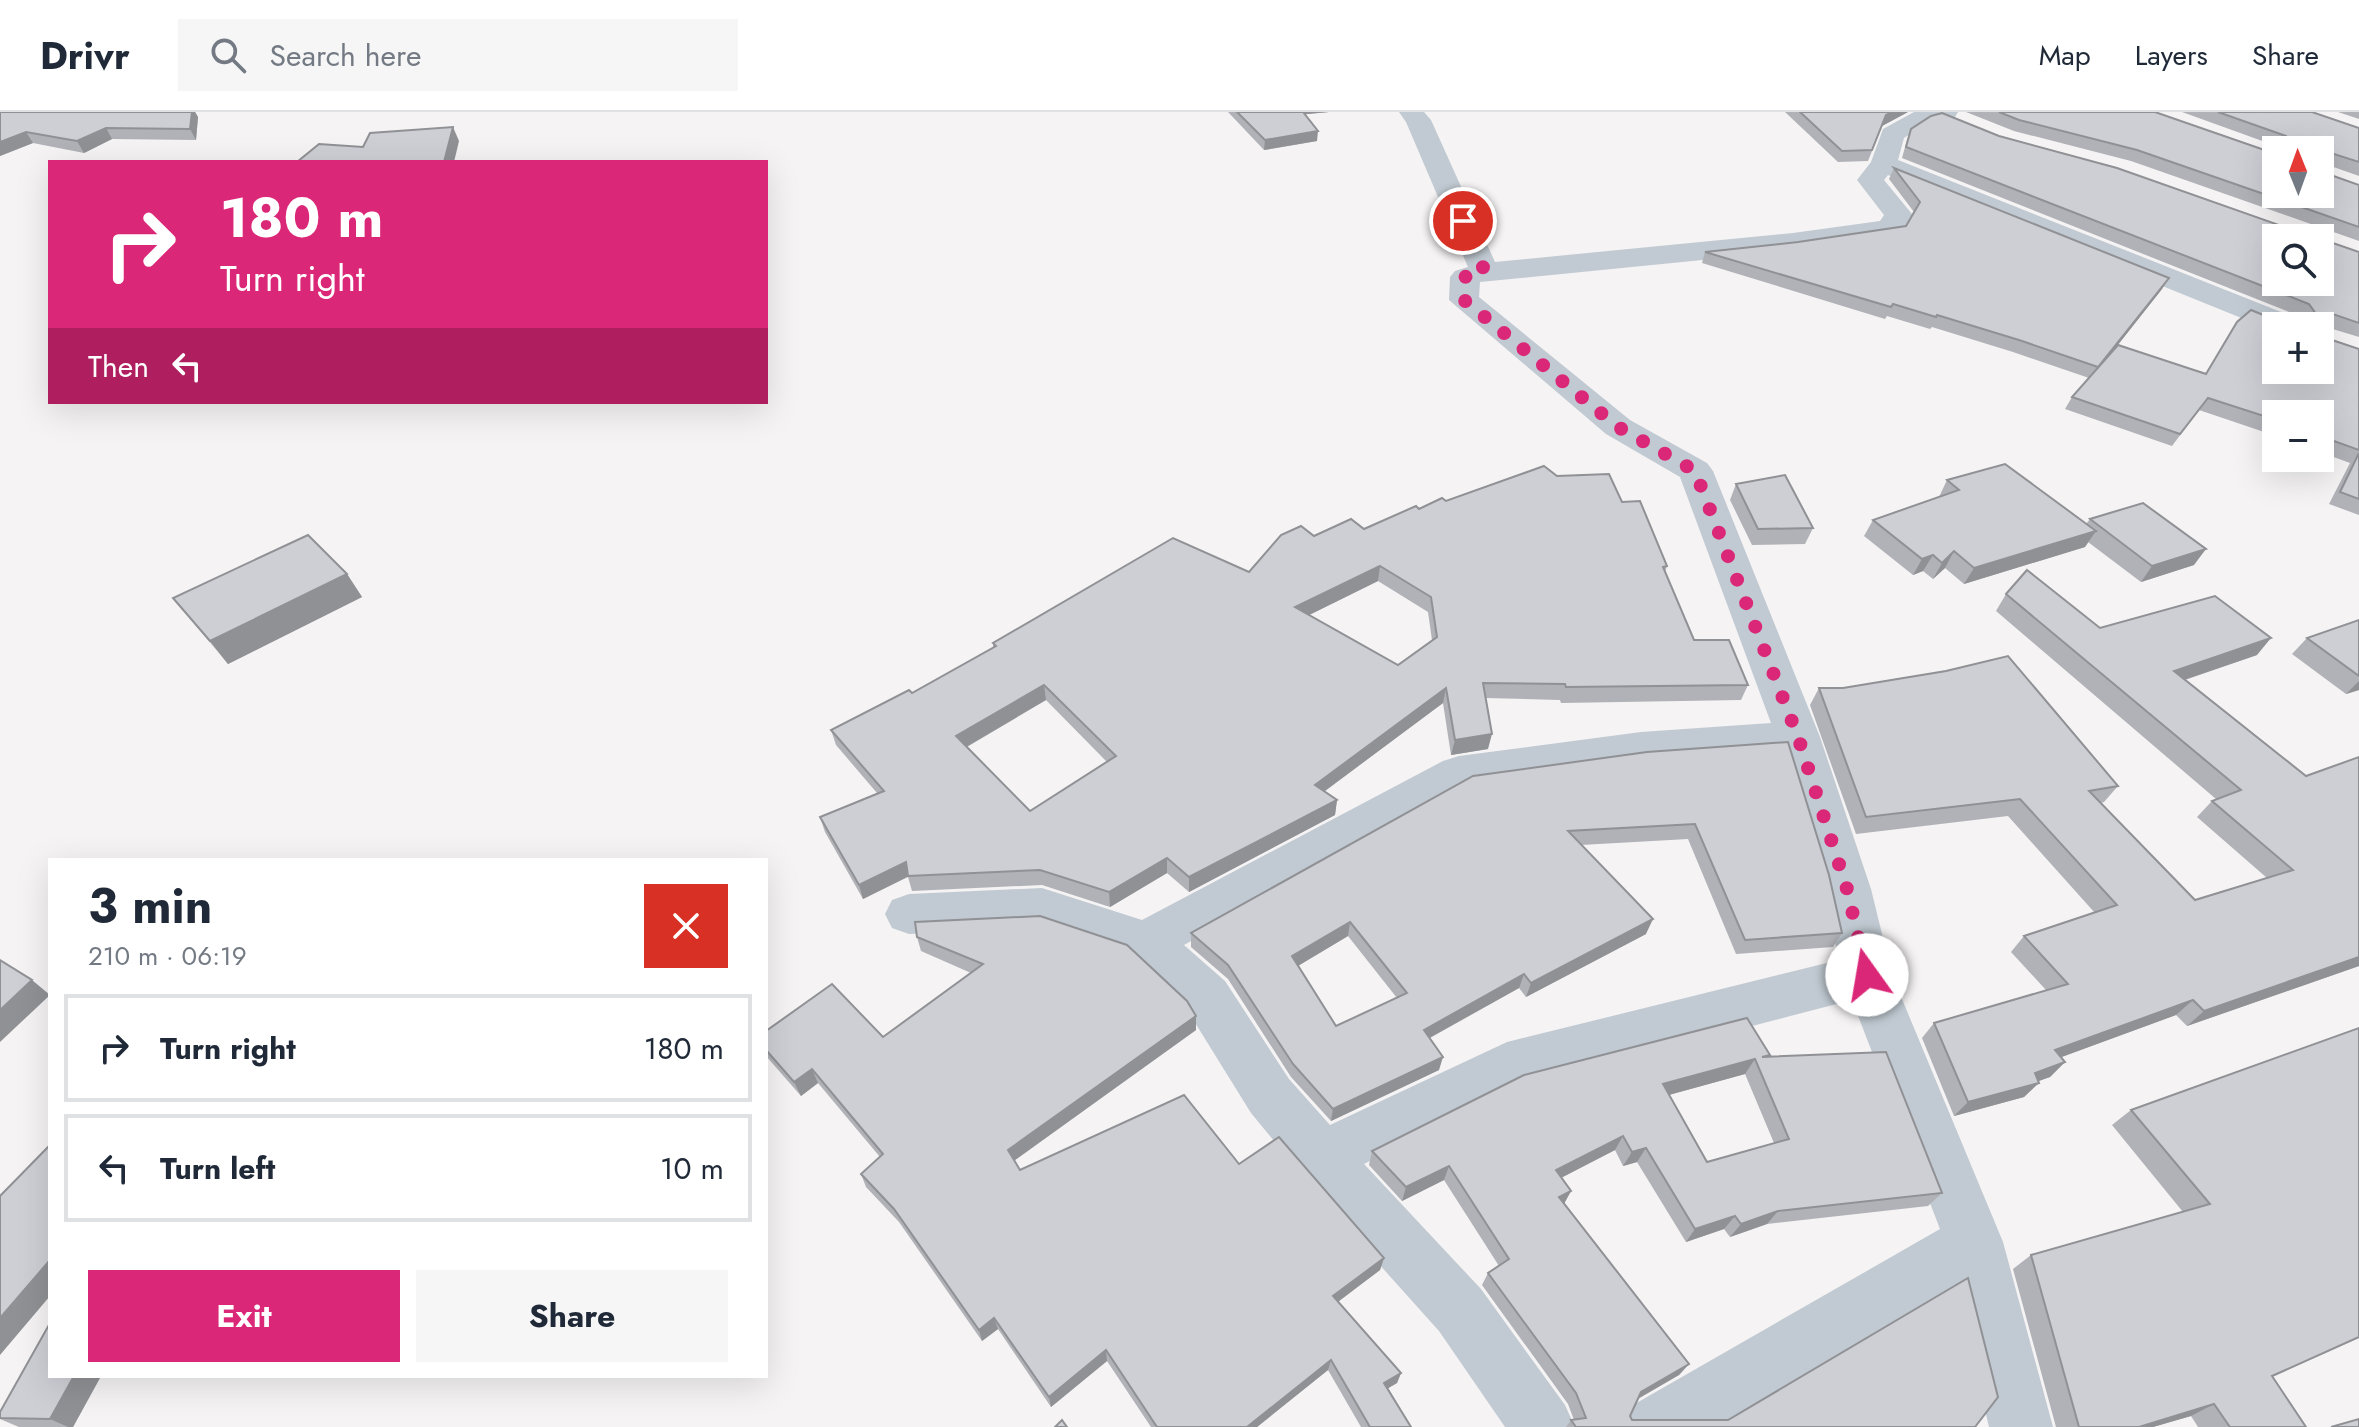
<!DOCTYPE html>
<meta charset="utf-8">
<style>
:root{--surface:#fff;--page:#f6f6f7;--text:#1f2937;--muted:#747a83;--line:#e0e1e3;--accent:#db2777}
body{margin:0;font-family:Jost,sans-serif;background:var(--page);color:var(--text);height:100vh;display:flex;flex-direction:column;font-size:30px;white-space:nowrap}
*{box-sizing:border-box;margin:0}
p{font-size:26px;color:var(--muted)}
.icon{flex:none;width:44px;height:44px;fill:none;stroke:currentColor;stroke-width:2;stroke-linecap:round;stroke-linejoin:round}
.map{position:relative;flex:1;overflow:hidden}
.panel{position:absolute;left:48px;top:746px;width:720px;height:520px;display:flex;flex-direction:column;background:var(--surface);border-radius:0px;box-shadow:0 8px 32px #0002}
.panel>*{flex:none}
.banner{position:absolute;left:48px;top:48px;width:720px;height:244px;border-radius:0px;box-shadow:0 8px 32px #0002;background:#db2777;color:#fff;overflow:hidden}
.needle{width:52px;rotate:359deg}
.tools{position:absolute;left:2262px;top:24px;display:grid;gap:16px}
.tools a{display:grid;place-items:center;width:72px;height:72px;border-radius:0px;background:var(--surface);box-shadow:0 8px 32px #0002;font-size:40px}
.pin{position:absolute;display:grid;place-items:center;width:68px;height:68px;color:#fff;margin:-34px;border:4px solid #fff;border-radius:50%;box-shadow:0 2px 8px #0007}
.me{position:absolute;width:88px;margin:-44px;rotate:347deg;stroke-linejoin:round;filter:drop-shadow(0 0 6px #0008)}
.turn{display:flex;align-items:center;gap:28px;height:168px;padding:0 40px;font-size:36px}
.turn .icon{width:104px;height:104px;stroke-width:2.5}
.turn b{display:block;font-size:56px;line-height:68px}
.then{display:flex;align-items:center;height:76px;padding:0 40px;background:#0003;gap:16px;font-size:30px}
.round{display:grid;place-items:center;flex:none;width:84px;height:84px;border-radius:0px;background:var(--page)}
.overview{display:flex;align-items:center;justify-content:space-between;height:136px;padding:0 40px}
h1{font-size:48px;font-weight:700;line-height:60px}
.button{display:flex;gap:16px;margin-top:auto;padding:16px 40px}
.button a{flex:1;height:92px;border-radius:0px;background:var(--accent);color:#fff;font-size:32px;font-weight:700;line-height:92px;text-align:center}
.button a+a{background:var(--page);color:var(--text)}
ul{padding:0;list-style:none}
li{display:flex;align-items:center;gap:24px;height:108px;margin:0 16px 12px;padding:0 24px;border:4px solid var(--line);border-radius:0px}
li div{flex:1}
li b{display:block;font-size:30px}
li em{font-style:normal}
header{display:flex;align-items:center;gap:48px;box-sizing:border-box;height:112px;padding:0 40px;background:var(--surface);border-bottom:2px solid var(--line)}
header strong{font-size:38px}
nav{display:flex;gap:44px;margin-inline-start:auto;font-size:28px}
.search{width:560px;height:72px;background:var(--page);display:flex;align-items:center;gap:20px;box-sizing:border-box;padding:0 28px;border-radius:0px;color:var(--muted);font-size:30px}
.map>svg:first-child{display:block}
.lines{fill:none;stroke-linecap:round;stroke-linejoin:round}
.minor{fill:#c1cad2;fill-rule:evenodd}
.wall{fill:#b0b2b7;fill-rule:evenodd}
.shaded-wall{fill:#909195}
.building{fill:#cdcfd5;stroke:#909195;stroke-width:2;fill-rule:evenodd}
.route{stroke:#db2777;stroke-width:14;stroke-dasharray:0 25.2}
</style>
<header>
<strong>Drivr</strong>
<div class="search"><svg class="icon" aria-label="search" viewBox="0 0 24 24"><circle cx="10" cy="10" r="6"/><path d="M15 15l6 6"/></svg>Search here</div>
<nav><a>Map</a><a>Layers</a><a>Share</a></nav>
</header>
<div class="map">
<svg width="2359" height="1315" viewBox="0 0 2359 1315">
<rect width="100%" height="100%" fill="#f5f3f3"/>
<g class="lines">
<!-- minor -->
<path class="minor" d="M1399 0H1424L1431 8 1495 150 1793 121 1880 109 1884 103 1857 68 1871 50 1883 17 1914 0H1958L1955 5 1925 12 1904 26 1898 48 2299 207 2304 214H2276V220L1888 63 1884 68 1912 102 1901 122 1793 139 1480 170 1479 185 1630 308 1707 351 1713 359 1820 625 1871 777 1892 863 2003 1130 2053 1315H1989L1955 1173 1715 1315H1623L1633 1293 1940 1117 1852 888 1517 975 1364 1052 1481 1177 1565 1293 1575 1315H1505L1439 1219 1334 1102 1251 1001 1189 901 1129 845 1042 816 909 822 892 816 885 802 892 788 909 782 1042 776 1142 808 1443 649 1459 644 1641 620 1771 611 1680 365 1606 322 1449 188 1450 165 1455 159 1468 155 1406 10ZM1782 642 1823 777 1839 848 1507 930 1330 1013 1289 967 1225 869 1184 833 1468 676 1641 652Z"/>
</g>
<!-- wall -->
<g class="wall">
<path d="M0 0H195L198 5 196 28 112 27 84 41 33 31 0 44Z"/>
<path d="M1228 0H1329L1305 2 1317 29 1264 38Z"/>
<path d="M1785 0H1908L1882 14 1868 49 1838 50Z"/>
<path d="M1966 0H2155L2276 82 2320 38H2279V35L2182 0H2312L2359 16V64L2325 52V61L2359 73V129L2325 117 2327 129 2359 140V225L2326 215V226L2359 237V403L2329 392 2350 351 2320 340V302H2276V324L2199 298 2172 334 2065 297 2072 285 2089 266 2013 240 1932 215 1930 217 1887 204 1885 207 1702 151 1705 140 1798 130 1906 114 1914 100 1889 67 1894 56 2169 166 2162 177 2116 235 2206 261 2237 210 2283 211 2299 204 1902 46 1907 28 1911 17 1999 24 2290 117H2325L2131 49 2014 19Z"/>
<path d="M2338 0H2359V7Z"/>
<path d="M1557 364 1622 390 1667 454 1665 460 1694 528 1748 573 1741 588 1561 591 1560 588 1486 586 1488 637 1451 643 1443 591 1324 679 1337 688 1335 703 1189 780 1167 761 1110 795 1042 773 912 779 908 765 863 787 825 720 820 705 877 681 836 633 831 618 912 581 993 536V531L1249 460 1314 424 1364 417 1419 397 1446 389ZM1378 469 1428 500 1432 528 1398 553 1309 503ZM1046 588 1107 650 1030 699 967 635Z"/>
<path d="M1947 368 2086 412 2090 407 2194 453 2141 470 2088 430 2085 435 1964 472 1945 456 1933 467 1923 459 1913 463 1864 424 1873 408 1939 385Z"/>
<path d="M1736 372 1813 416 1805 432 1752 433 1730 388Z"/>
<path d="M347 462 362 485 228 552 173 486Z"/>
<path d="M2006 482 2100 516 2257 543 2185 568 2306 664 2359 645V854L2187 914 2176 903 2061 945 2065 950 2050 965 2038 969 2024 985 1954 1004 1922 926 1934 911 2046 878 2011 840 2024 824 2095 801 2008 704 1856 722 1810 593 1819 576 2118 674 2104 690 2101 691 2195 788 2267 766 2197 705 2212 689 2216 687 1996 499Z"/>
<path d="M2359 508V578L2346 582 2292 542 2307 526Z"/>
<path d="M1647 640 1842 821 1833 835 1736 842 1688 727 1581 733 1646 822 1526 885 1519 876 1430 926 1439 958 1331 1009 1291 965 1228 867 1191 835V821ZM1348 824 1397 886 1336 914 1298 854Z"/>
<path d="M917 825 1196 918 1014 1048 1020 1058 1239 1052 1384 1146 1380 1158 1337 1190 1401 1261 1397 1271 1388 1276 1411 1315H1361L1328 1258 1257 1315H1151L1107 1249 1051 1295 998 1217 982 1229 899 1110 866 1075 861 1062 880 1045 818 971 801 984 766 944V919L883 925 971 861 921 839Z"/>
<path d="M2359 916V1226L2272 1265 2306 1315H2198L2191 1304 2153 1315H2056L2013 1157 2031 1143 2183 1100 2112 1013 2131 998Z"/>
<path d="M1769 945 1942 1081 1928 1094 1767 1112 1730 1125 1724 1117 1686 1130 1637 1050 1623 1054 1615 1038 1561 1066 1571 1079 1564 1091 1689 1252 1679 1263 1638 1287 1630 1304 1632 1308 1975 1315H1566L1571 1308H1574L1568 1292 1482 1173 1488 1161 1499 1154 1444 1068 1402 1089 1369 1053 1372 1039 1524 963ZM1745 962 1774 1031 1707 1050 1669 983Z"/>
<path d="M50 1264H101L73 1315H19L0 1307V1300Z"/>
</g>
<!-- shaded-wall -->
<g class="shaded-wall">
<path d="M192 0H195L198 5 196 28 190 17Z"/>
<path d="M1298 0H1329L1298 3Z"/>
<path d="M1892 0H1908L1882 14 1886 3Z"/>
<path d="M453 15 459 29 454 50H444Z"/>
<path d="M106 16 112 27 84 41 77 29Z"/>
<path d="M1318 19 1317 29 1264 38 1265 28Z"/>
<path d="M26 20 33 31 0 44V30Z"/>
<path d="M2169 166 2162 177 2091 267 2098 255Z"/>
<path d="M2096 419 2085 435 1964 472 1974 456Z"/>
<path d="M2206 437 2194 453 2141 470 2152 454Z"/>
<path d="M1954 439 1945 456 1933 467 1942 451Z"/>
<path d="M1933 443 1923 459 1913 463 1922 447Z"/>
<path d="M1380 454 1378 469 1293 511 1295 495Z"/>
<path d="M347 462 362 485 228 552 210 529Z"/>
<path d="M2271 526 2257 543 2160 576 2174 559Z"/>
<path d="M2359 569V578L2346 582Z"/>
<path d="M1044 573 1046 588 959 639 956 624Z"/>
<path d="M1446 576 1443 591 1313 688 1315 673Z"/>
<path d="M1492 622 1488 637 1451 643 1455 628Z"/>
<path d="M1337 688 1335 703 1189 780V765Z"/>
<path d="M1167 746V761L1110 795 1109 780Z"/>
<path d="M906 750 909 764 863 787 859 773Z"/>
<path d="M1653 807 1646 822 1526 885 1531 871Z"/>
<path d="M1350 810 1348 824 1291 858 1292 844Z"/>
<path d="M2359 845V854L2187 914 2204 899Z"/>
<path d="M1524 862 1519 876 1420 931 1424 918Z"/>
<path d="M32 868 50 883 0 930V898Z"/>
<path d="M2193 888 2176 903 2040 953 2055 938Z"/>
<path d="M1196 904V918L1011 1051 1008 1038Z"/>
<path d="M1443 945 1439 958 1331 1009 1333 997Z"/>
<path d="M1755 947 1745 962 1654 987 1663 972Z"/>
<path d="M2065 950 2050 965 2020 976 2035 961Z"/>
<path d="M812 957 818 971 801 984 794 970Z"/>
<path d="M2039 971 2024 985 1954 1004 1968 990Z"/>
<path d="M1623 1024 1615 1038 1549 1072 1556 1058Z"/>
<path d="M1646 1036 1637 1050 1623 1054 1632 1040Z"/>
<path d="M1449 1054 1444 1068 1402 1089 1406 1075Z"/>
<path d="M1571 1079 1564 1092 1559 1085Z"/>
<path d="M1778 1099 1767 1112 1730 1125 1741 1112Z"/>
<path d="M1735 1104 1724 1117 1686 1130 1695 1117Z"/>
<path d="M1384 1146 1380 1158 1330 1196 1333 1184Z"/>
<path d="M50 1148V1184L0 1243V1206Z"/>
<path d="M994 1206 998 1217 982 1229 979 1218Z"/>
<path d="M1106 1238 1107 1249 1051 1295 1049 1285Z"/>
<path d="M1331 1248 1328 1258 1257 1315H1247Z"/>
<path d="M1689 1252 1679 1263 1632 1290 1641 1280Z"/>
<path d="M1401 1261 1397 1271 1380 1281 1384 1271Z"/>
<path d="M74 1264H101L73 1315H68L50 1307Z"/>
<path d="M2214 1292 2191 1304 2153 1315H2139Z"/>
</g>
<!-- building -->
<g class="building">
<path d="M0 0H192L190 17 106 16 77 29 26 20 0 30Z"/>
<path d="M1237 0H1303L1318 19 1265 28Z"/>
<path d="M1800 0H1892L1886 3 1872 38 1842 39Z"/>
<path d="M1999 0H2155L2276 42V82H2320V38H2285L2286 24 2218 0H2312L2359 16V50L2328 40 2324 43 2325 61 2359 73V115L2137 38 2019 8Z"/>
<path d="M1942 1 1999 24 2117 56 2290 117H2325L2327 129 2359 140V211L2330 201 2326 204V226L2359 237V338L2320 324V302H2276V308L2208 286 2180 322 2072 285 2118 233 2206 262 2237 210 2251 198 2283 211 2287 205 2316 202 2309 192 1906 35 1911 17 1931 4ZM2276 126H2320V170H2276ZM2276 214H2320V258H2276Z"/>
<path d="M453 15 444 50H297L319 32 363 35 370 21Z"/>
<path d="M1894 56 2169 166 2098 255 2019 228 1937 203 1936 205 1893 192 1891 195 1705 140 1798 130 1906 114 1920 90Z"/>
<path d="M2359 341V387L2340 380Z"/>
<path d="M2005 352 2096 419 1974 456 1954 439 1942 451 1933 443 1922 447 1873 408 1959 378 1947 368Z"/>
<path d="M1544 354 1557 364 1609 362 1622 390 1640 389 1667 454 1663 455 1694 528H1729L1748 573 1566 575 1565 572 1483 571 1492 622 1455 628 1446 576 1315 673 1337 688 1189 765 1167 746 1109 780 1040 758 908 764 906 750 859 773 820 705 884 679 831 618 909 578 912 581 996 534 993 531 1173 426 1249 460 1281 423 1301 414 1314 424 1351 407 1364 417 1416 394 1419 397 1442 386 1446 389ZM1380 454 1431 485 1437 525 1398 553 1295 495ZM1044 573 1116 644 1030 699 956 624Z"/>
<path d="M1785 363 1813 416 1758 417 1736 372Z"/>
<path d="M2143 391 2206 437 2152 454 2090 407Z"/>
<path d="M308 423 347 462 210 529 173 486Z"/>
<path d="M2027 458 2100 516 2215 484 2271 526 2174 559 2306 664 2359 645V845L2204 899 2193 888 2055 938 2065 950 2035 961 2039 971 1968 990 1934 911 2068 872 2024 824 2117 793 2020 687 1866 705 1819 576H1843L1946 559 2008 544 2118 674 2089 679 2195 788 2293 758 2212 689 2241 678 2006 482Z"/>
<path d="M2359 508V564L2307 526Z"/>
<path d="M1788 630 1829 763 1842 821 1745 828 1695 712 1568 719 1653 807 1531 871 1524 862 1424 918 1443 945 1333 997 1293 952 1228 853 1191 821 1473 664 1647 640ZM1350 810 1407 881 1336 914 1292 844Z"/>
<path d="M1040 804 1127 833 1187 889 1196 904 1008 1038 1020 1058 1184 983 1239 1052 1279 1025 1384 1146 1333 1184 1401 1261 1384 1271 1411 1315H1370L1331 1248 1247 1315H1157L1106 1238 1049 1285 994 1206 979 1218 894 1097 861 1062 883 1042 812 957 794 970 766 938V919L832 872 883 925 983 852 917 825 915 810Z"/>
<path d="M0 848 32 868 0 898Z"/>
<path d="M1747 906 1770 943 1762 945 1886 940 1942 1081 1778 1099 1741 1112 1735 1104 1695 1117 1646 1036 1632 1040 1623 1024 1556 1058 1571 1079 1559 1085 1689 1252 1641 1280 1630 1304 1632 1308H1728L1968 1166 1998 1285 1975 1315H1576L1571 1308 1586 1306 1576 1281 1488 1161 1509 1147 1449 1054 1406 1075 1372 1039 1524 963ZM1755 947 1789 1027 1707 1050 1663 972Z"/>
<path d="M2359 916V1225L2272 1264 2306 1315H2230L2214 1292 2139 1315H2079L2031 1143 2210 1092 2131 998Z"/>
<path d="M50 1033V1148L0 1206V1084Z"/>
<path d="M50 1211V1264H74L50 1307 0 1306V1300Z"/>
<path d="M2359 1307V1315H2331Z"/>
<path d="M1062 1308 1067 1315H1055Z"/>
</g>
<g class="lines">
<!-- route -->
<path class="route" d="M1463 109 1485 160 1465 165 1464 188 1618 315 1695 359 1798 625 1847 777 1867 863"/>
</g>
</svg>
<div class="tools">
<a><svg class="needle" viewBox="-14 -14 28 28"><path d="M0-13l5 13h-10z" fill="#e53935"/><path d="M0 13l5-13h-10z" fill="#747a83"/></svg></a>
<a><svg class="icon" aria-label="search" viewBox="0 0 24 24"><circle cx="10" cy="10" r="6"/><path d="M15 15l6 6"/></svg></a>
<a>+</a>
<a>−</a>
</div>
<div class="pin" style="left:1463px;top:109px;background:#d93025"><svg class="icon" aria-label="arrive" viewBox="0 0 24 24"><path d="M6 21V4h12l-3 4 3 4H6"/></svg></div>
<svg class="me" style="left:1867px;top:863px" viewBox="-20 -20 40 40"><circle r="19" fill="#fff"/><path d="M0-13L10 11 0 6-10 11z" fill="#db2777"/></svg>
<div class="banner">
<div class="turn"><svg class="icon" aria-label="right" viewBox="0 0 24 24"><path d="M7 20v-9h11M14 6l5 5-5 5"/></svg><div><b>180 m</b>Turn right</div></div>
<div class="then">Then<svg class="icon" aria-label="left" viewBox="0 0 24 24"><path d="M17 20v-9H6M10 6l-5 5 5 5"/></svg></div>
</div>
<section class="panel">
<div class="overview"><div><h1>3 min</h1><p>210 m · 06:19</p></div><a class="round" style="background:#d93025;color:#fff"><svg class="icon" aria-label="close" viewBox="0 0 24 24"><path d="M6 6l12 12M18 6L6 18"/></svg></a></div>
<ul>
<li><svg class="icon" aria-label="right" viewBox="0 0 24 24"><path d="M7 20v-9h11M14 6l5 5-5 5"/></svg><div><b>Turn right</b></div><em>180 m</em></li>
<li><svg class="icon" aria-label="left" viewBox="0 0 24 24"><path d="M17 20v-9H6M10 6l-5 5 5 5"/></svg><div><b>Turn left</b></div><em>10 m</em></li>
</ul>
<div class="button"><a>Exit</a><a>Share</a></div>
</section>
</div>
